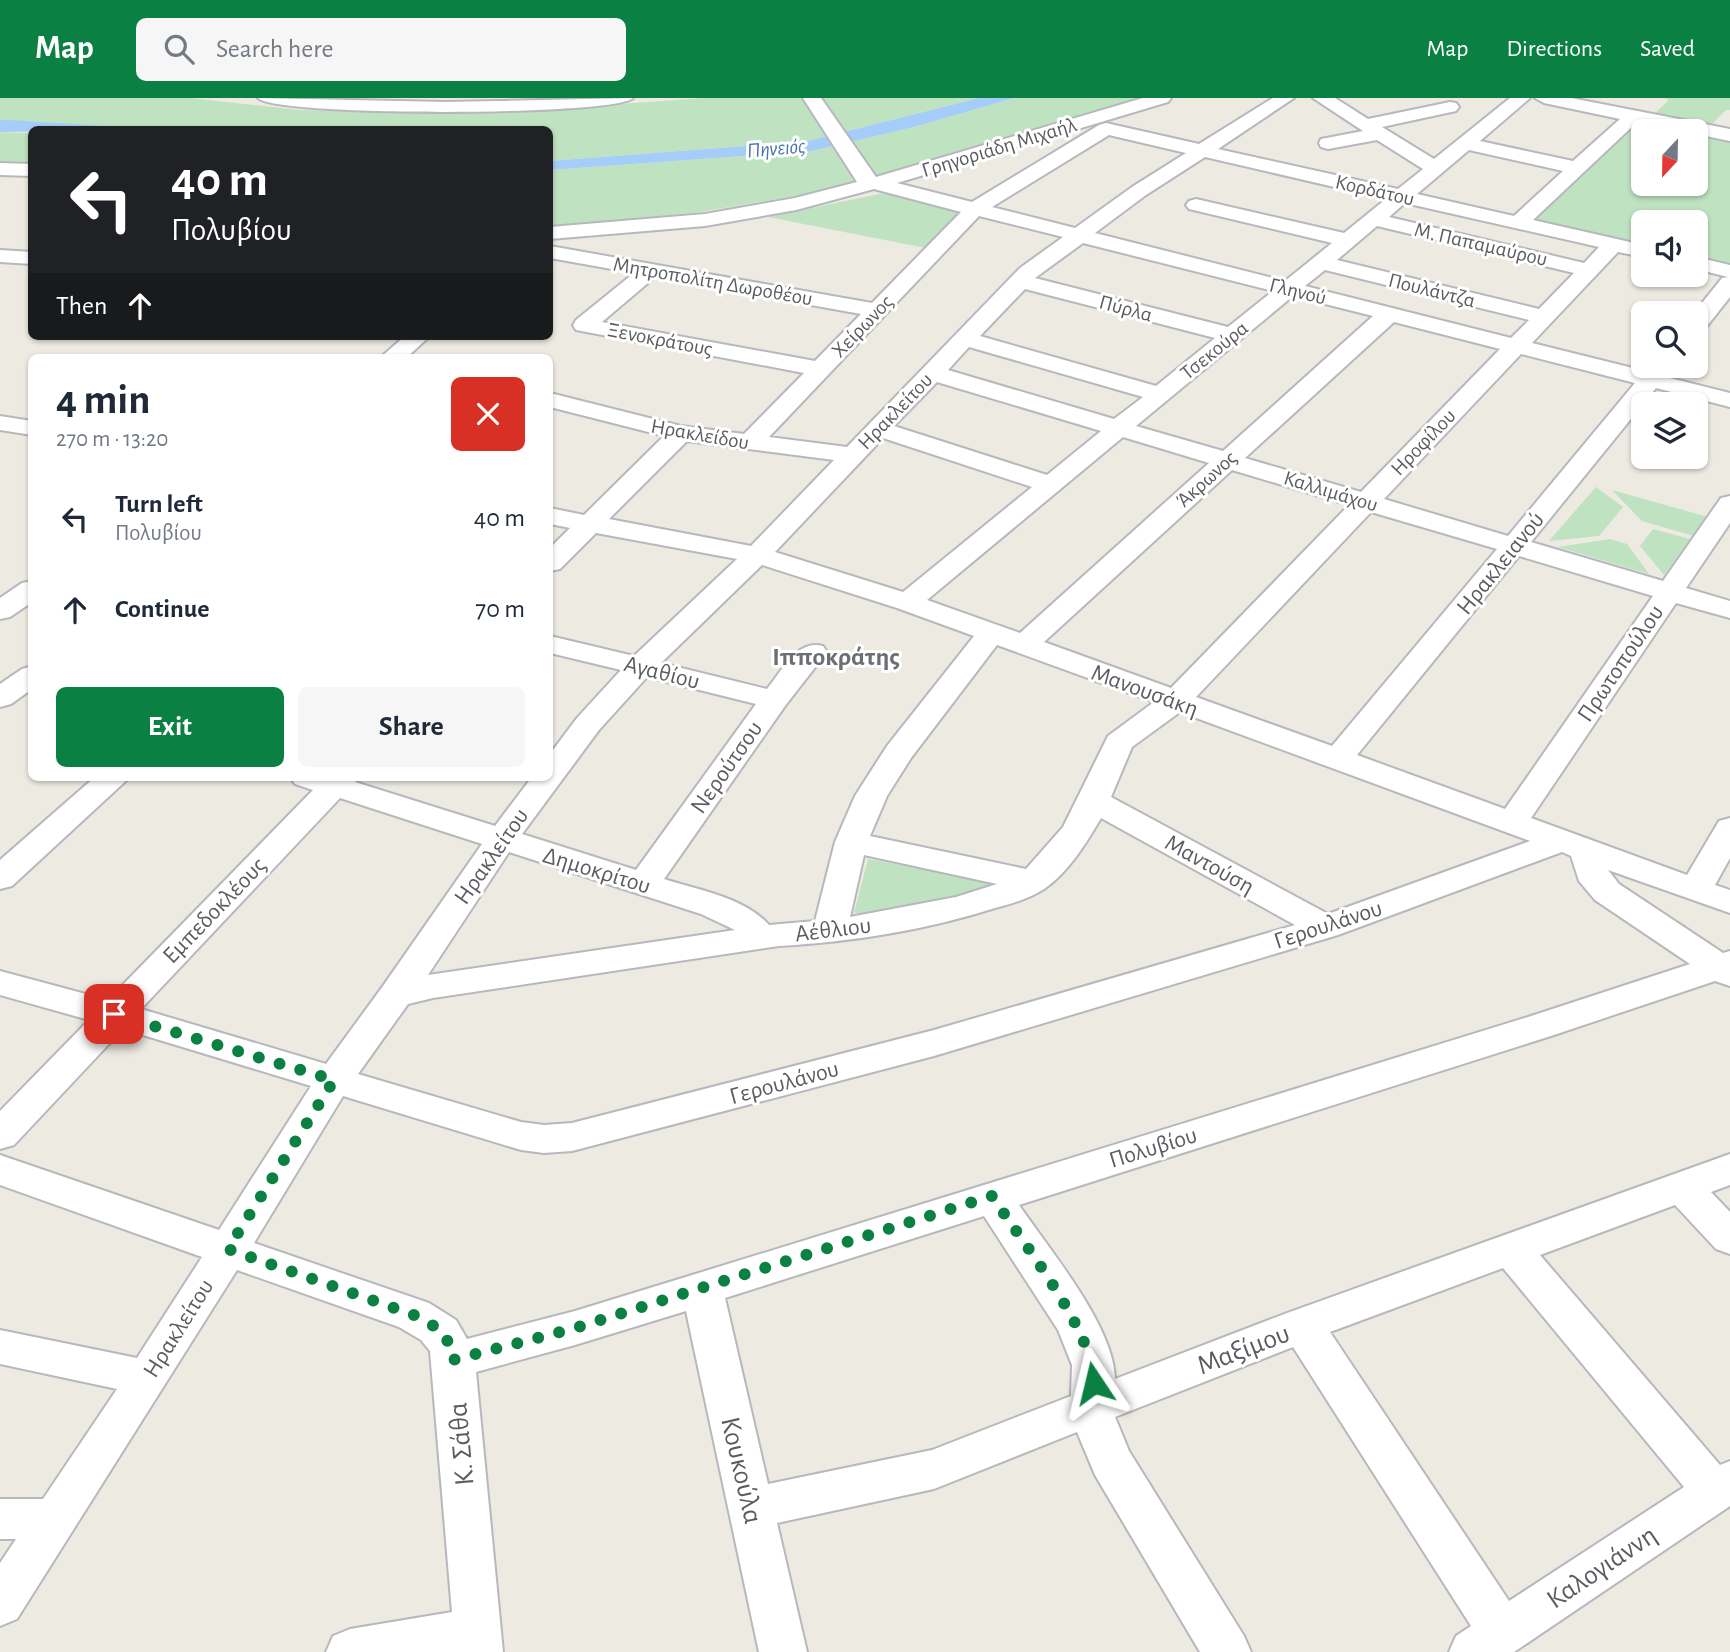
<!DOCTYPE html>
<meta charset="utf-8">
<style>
:root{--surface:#fff;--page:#f6f6f7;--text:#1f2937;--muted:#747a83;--accent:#0b8043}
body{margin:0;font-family:"Alegreya Sans",sans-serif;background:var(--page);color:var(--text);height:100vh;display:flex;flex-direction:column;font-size:26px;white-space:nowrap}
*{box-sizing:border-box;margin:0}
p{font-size:23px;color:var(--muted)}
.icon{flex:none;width:38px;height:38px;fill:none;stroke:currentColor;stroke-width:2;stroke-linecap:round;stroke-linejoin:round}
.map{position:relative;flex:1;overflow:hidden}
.sheet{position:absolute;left:28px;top:256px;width:525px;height:427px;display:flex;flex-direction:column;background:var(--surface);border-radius:10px;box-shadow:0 2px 5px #0004}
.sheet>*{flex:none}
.top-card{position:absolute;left:28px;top:28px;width:525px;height:214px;border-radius:10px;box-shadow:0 2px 5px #0004;background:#202124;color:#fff;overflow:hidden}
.needle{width:46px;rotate:202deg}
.buttons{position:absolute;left:1631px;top:21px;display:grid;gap:14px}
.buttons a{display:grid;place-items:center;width:77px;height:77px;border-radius:10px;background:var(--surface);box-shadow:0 2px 5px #0004;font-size:35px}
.pin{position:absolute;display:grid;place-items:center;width:60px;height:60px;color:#fff;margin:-30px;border-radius:14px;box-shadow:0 4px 10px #0006}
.me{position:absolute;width:77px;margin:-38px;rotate:350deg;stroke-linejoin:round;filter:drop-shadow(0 0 5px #0008)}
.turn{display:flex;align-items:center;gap:24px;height:147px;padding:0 28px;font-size:32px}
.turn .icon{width:91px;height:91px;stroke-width:2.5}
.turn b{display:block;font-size:49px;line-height:60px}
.then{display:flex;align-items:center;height:66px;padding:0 28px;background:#0003;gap:14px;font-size:26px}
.round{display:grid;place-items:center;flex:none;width:74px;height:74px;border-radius:10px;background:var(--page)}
.headline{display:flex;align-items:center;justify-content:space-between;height:119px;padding:0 28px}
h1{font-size:42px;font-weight:700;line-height:52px}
.primary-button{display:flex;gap:14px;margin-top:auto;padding:14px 28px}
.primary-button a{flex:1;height:80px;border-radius:10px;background:var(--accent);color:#fff;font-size:28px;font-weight:700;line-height:80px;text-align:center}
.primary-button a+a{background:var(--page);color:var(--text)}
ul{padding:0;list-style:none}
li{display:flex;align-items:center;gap:21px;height:91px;padding:0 28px}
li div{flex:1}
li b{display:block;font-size:26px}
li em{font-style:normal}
header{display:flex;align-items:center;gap:42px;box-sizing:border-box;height:98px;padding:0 35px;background:var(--accent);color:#fff}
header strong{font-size:33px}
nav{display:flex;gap:38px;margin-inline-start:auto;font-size:24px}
.search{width:490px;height:63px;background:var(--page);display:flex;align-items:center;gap:18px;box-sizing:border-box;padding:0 24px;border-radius:10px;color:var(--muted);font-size:26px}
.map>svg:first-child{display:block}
.green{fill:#bfe2c1}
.water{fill:#a4cef9}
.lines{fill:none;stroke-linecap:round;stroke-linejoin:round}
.minor-casing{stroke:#b7b8bd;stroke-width:4}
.minor{fill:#fff;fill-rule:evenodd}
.route{stroke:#0b8043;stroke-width:12;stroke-dasharray:0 21.6}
.labels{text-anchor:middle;stroke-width:6;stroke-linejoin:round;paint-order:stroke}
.far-street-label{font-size:21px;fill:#5a5c61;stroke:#fff}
.far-water-label{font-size:21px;font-style:italic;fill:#4673b1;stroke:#fff}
.street-label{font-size:24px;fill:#5a5c61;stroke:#fff}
.neighbourhood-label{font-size:26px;font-weight:bold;fill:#6b6e73;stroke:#fff}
.near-street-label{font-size:28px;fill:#5a5c61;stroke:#fff}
</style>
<header>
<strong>Map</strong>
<div class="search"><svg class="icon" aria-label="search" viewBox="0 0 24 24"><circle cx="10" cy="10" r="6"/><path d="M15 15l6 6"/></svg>Search here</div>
<nav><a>Map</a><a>Directions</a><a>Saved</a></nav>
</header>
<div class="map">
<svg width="1730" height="1554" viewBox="0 0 1730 1554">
<rect width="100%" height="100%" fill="#eceae1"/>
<!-- green -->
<g class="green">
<path d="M0 0H190L300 12 401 15 507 14 704 0H979L808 43 550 63V32H153L0 22Z"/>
<path d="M1014 0H1149L1038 34 812 95 700 114 550 129V72L812 53 914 29Z"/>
<path d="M1664 0H1730V12H1726L1711 27 1654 16 1669 2Z"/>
<path d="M1637 22 1693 33H1643V86H1696V34L1730 41V168L1696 160V124H1643V148L1533 123Z"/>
<path d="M0 34 31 35V68H0Z"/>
<path d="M884 95 964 115 931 151 768 119Z"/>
<path d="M1596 389 1623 409 1599 438 1549 443Z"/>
<path d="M1612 392 1708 419 1694 438 1642 423Z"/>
<path d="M1653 431 1690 441 1664 477 1640 448Z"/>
<path d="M1610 441 1627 446 1649 476 1558 449Z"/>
<path d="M868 761 992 784 991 786C956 805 894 815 854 815Z"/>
</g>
<!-- water -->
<g class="water">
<path d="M979 0H1014L914 29 812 53 550 72V63L808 43Z"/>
<path d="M0 22H9L153 31 0 34Z"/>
</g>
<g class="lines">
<!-- minor casing -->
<g class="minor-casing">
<g id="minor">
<path d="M258 0 446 4 633 0C618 18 274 19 258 0Z"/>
<path d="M803 0H821L876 79 1143 0H1171L1168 4 897 85 972 104 1099 27 1106 25 1199 46 1273 0H1294L1218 51 1398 91 1423 71 1377 42 1328 51 1321 49 1319 45 1321 41 1363 33 1313 0H1335L1368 21 1450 4 1456 5 1459 9 1456 13 1382 29 1434 61 1510 0H1530L1480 43 1573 63 1620 21 1544 5 1535 0H1571L1730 31V43L1696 36V33L1637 24 1533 122 1643 147V159L1618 154 1532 245 1645 273 1650 268H1673L1666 279 1730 295V309L1656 290 1531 444 1663 483 1721 400 1730 398V425L1686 490 1730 503V520L1676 505 1531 720 1687 777 1719 723 1730 720V760L1715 787 1730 792V815L1608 772 1619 786 1723 855 1730 853V888L1715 883 1554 937 1019 1107C1049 1151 1114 1228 1115 1281L1287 1215 1730 1056V1087L1711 1094 1730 1114V1156L1716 1151 1675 1107 1540 1157 1720 1367 1730 1363V1408L1514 1554H1449L1456 1538 1471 1528 1293 1249 1115 1319 1129 1353 1244 1538 1251 1554H1200L1095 1377 1077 1334 934 1391 777 1425 807 1554H759L686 1213 575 1247 476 1274 503 1554H326L333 1538 350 1531 452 1514 430 1253 421 1242 399 1229 237 1172 17 1521 0 1528V1465L16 1441H0V1401H43L117 1291 0 1266V1232L137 1260 202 1159 0 1087V1057L219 1132 311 988 123 931 14 1047 0 1051V1013L89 922 0 897V873L108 902 313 692 295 686 290 679H359L355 684 495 728 532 679H550V656L577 620 621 572 550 555V538L634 558 737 461 596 435 560 471 550 473V450L570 430 550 426V410L584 417 664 338 550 309V295L681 328 744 336 804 275 576 232 573 227 576 222 634 175 550 160V148L872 205 961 114 874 91 796 112 705 128 550 141V129L705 116 795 100 857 84ZM1109 37 1186 55 1132 89 1075 130 992 109ZM1469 52 1563 73 1514 118 1417 96ZM1205 59 1386 101 1344 135 1196 101 1189 103 1186 107 1189 111 1332 145 1285 183 1095 135 1146 97ZM1405 105 1599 149 1584 165 1389 119ZM979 118 1063 139 1020 170 847 349 769 339ZM1377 128 1574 175 1539 211 1337 162ZM1083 145 1273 193 1228 229 1035 180ZM1325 172 1529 222 1511 240 1305 188ZM655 179 861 216 815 263 602 224ZM1025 191 1215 240 1156 288 980 238ZM1293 198 1373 218 1223 353 1136 328ZM1394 224 1500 251 1361 394 1245 360ZM969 249 1143 299 1114 321 948 272ZM1521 256 1635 285 1508 438 1384 401ZM937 284 1101 333 1047 377 894 328ZM1123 339 1209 365 1020 535 927 502ZM883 340 1032 389 903 494 775 454ZM687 343 834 362 751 448 609 421ZM1232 372 1349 407 1171 590 1044 544ZM1371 414 1497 451 1332 648 1196 599ZM1519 458 1653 498 1505 711 1357 657ZM762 467 897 510 974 538 887 648 855 698 835 744 815 823 769 827C744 799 698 792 664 781L785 608 827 554 823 548C797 541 782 573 767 591L661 565ZM997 547 1154 604 1108 638 1063 729 1026 771 870 738 887 698 911 660ZM647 579 756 606 636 772 522 736 599 632ZM1180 614 1530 743 1328 816 1111 699 1132 649ZM340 700 482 746 383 888 326 966 141 911ZM1101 720 1295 827 934 932 572 1025 544 1027 521 1024 358 976 408 906 433 900 779 848C851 844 926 832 995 810 1011 806 1030 800 1044 791 1068 775 1087 744 1101 720ZM509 754 701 816 735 832 428 877ZM1562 754 1571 758 1579 783 1595 802 1690 866 1528 919 702 1174 575 1213 467 1241 456 1222 429 1205 254 1145 343 998 521 1052 544 1055 572 1053 934 958 1338 837ZM864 757 997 786 956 799 850 819ZM984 1118 1058 1232 1072 1267 1071 1298 932 1352 768 1386 725 1200ZM1503 1170 1684 1389 1509 1503 1330 1234Z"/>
<path d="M0 65 32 66V78L0 77Z"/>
<path d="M0 152 32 154V166L0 164Z"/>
<path d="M1696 159 1730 167V199L1704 232 1696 234 1694 215 1722 180 1728 179 1696 171Z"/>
<path d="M405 238H430L407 259H381Z"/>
<path d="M0 318 32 323V337L0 332Z"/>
<path d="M32 483V504L10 519 0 521V500L22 485Z"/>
<path d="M32 568V591L11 606 0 609V586L22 571Z"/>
<path d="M95 679H130L12 788 0 791V762Z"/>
</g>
</g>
<!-- minor -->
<use href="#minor" class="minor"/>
</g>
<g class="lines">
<!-- route -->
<path class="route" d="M114 916 334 982 228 1151 414 1217C439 1230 448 1234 453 1262L575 1230 992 1098C1022 1144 1094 1233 1094 1285"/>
</g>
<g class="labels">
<!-- far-street labels -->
<g class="far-street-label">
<text transform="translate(999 49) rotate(-17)" y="7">Γρηγοριάδη Μιχαήλ</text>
<text transform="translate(1375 92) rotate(13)" y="7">Κορδάτου</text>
<text transform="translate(1481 146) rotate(13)" y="7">Μ. Παπαμαύρου</text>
<text transform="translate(713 183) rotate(10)" y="7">Μητροπολίτη Δωροθέου</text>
<text transform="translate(1432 192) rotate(14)" y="7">Πουλάντζα</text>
<text transform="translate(1298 193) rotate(14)" y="7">Γληνού</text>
<text transform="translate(1126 210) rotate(15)" y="7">Πύρλα</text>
<text transform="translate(862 228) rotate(-46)" y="7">Χείρωνος</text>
<text transform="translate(660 241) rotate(11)" y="7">Ξενοκράτους</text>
<text transform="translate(1214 252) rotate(-39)" y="7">Τσεκούρα</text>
<text transform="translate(895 313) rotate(-46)" y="7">Ηρακλείτου</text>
<text transform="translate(700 336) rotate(10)" y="7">Ηρακλείδου</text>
<text transform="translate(1423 344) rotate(-46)" y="7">Ηροφίλου</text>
<text transform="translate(1206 381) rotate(-42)" y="7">Άκρωνος</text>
<text transform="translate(1331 393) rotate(17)" y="7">Καλλιμάχου</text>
</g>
<!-- far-water labels -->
<g class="far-water-label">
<text transform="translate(776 50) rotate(-5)" y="7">Πηνειός</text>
</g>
<!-- street labels -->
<g class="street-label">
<text transform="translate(1500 465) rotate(-51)" y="8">Ηρακλειανού</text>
<text transform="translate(1620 565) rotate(-56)" y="8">Πρωτοπούλου</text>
<text transform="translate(662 574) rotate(14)" y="8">Αγαθίου</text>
<text transform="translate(1145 592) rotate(20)" y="8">Μανουσάκη</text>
<text transform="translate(726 669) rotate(-55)" y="8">Νερούτσου</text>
<text transform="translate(491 758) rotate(-55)" y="8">Ηρακλείτου</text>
<text transform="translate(1210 766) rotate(29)" y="8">Μαντούση</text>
<text transform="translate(597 772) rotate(17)" y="8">Δημοκρίτου</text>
<text transform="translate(214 812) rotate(-46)" y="8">Εμπεδοκλέους</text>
<text transform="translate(1328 826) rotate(-18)" y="8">Γερουλάνου</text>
<text transform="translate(833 831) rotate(-7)" y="8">Αέθλιου</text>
<text transform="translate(784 984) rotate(-15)" y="8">Γερουλάνου</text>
<text transform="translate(1153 1049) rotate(-17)" y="8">Πολυβίου</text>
<text transform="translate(178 1230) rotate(-58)" y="8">Ηρακλείτου</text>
</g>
<!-- neighbourhood labels -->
<g class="neighbourhood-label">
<text x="836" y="567">Ιπποκράτης</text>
</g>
<!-- near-street labels -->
<g class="near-street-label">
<text transform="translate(1243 1250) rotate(-21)" y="10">Μαξίμου</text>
<text transform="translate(460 1346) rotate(-95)" y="10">Κ. Σάθα</text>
<text transform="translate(743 1372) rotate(77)" y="10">Κουκούλα</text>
<text transform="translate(1601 1468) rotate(-34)" y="10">Καλογιάννη</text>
</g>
</g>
</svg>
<div class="buttons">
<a><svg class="needle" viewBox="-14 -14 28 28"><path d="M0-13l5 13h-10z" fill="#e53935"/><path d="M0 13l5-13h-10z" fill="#747a83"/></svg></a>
<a><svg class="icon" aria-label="sound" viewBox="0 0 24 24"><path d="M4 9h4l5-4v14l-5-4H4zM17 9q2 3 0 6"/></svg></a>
<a><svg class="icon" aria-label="search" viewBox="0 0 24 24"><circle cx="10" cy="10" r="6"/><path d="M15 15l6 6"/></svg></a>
<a><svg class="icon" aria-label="layers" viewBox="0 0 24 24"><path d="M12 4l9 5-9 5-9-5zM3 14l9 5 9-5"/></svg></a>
</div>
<div class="pin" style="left:114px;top:916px;background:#d93025"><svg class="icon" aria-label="arrive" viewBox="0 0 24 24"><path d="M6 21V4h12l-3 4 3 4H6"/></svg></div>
<svg class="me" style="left:1094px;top:1285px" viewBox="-20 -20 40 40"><path d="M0-17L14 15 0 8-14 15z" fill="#0b8043" stroke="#fff" stroke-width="4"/></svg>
<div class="top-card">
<div class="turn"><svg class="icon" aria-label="left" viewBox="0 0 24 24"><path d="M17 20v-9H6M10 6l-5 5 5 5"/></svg><div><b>40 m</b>Πολυβίου</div></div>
<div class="then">Then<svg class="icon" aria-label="ahead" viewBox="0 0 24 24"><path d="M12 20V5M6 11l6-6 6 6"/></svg></div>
</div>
<section class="sheet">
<div class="headline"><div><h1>4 min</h1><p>270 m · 13:20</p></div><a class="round" style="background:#d93025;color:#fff"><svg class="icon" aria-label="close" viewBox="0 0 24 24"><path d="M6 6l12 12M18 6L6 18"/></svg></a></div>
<ul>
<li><svg class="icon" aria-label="left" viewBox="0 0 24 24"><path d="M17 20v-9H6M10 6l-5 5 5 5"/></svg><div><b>Turn left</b><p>Πολυβίου</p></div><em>40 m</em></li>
<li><svg class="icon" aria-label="ahead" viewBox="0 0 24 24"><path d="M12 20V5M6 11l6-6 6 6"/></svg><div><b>Continue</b></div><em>70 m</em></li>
</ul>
<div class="primary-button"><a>Exit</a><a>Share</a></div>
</section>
</div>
